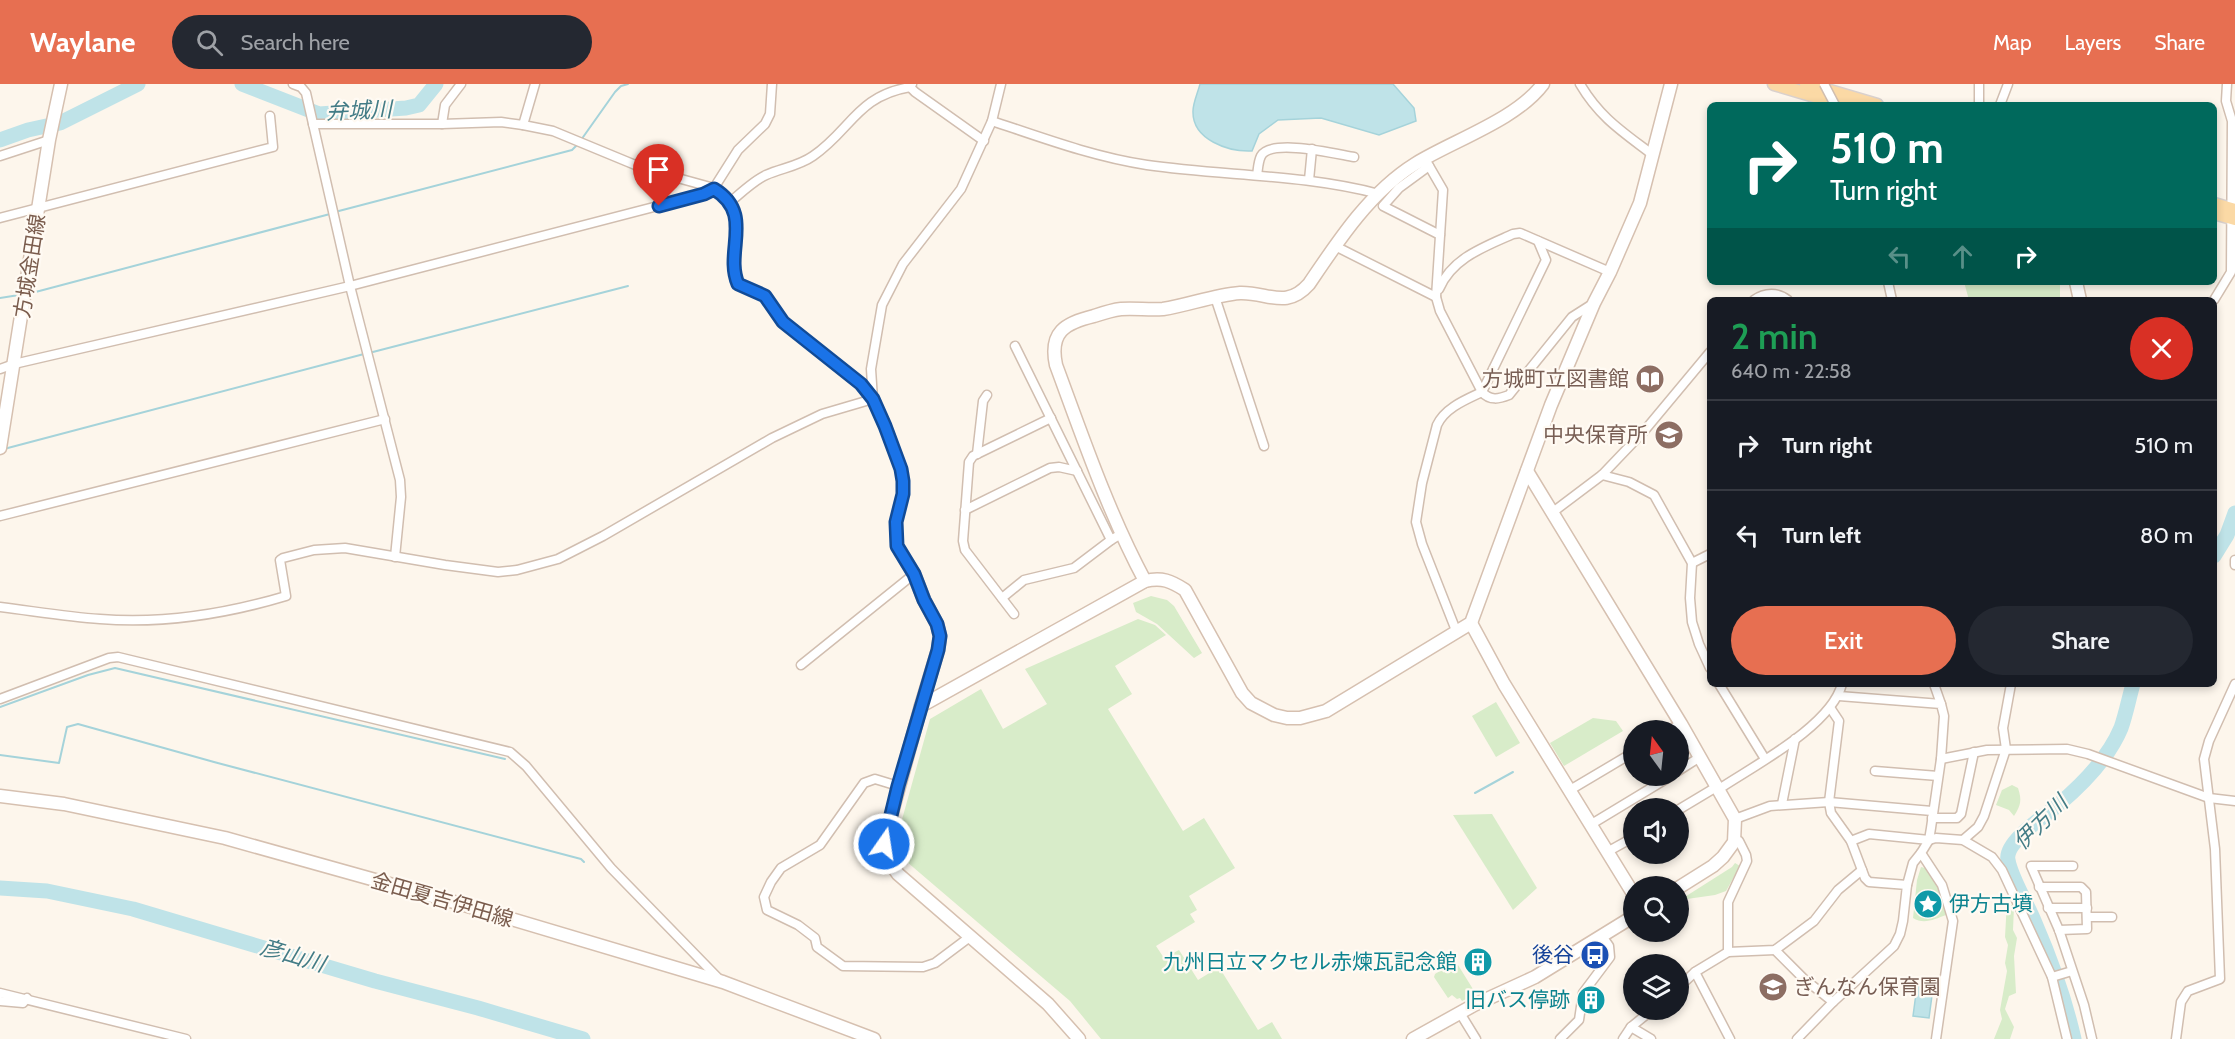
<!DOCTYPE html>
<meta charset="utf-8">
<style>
:root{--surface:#171b24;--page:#242831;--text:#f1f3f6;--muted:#9ea1a6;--line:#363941;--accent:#e76f51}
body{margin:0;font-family:Cabin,"Noto Sans JP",sans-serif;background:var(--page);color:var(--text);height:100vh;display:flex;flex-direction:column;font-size:22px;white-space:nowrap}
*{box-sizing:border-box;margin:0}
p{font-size:20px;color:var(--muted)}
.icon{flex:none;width:33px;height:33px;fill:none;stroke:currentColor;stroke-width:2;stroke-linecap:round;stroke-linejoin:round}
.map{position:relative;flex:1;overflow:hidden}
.drawer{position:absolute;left:1707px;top:213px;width:510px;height:390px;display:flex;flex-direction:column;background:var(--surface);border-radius:9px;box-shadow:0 3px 9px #0003}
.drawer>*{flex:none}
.top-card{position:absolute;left:1707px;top:18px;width:510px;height:183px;border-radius:9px;box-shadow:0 3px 9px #0003;background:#00695c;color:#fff;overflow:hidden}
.needle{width:39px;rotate:345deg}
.buttons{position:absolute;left:1623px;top:636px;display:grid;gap:12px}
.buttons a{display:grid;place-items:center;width:66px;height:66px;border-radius:50%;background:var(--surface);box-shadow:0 3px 9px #0003;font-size:30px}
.pin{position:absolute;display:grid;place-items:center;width:51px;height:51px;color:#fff;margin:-62px -26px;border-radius:50% 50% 50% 0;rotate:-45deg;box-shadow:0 0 6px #0007}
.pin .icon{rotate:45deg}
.me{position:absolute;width:66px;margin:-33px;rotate:13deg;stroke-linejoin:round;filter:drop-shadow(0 0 4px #0008)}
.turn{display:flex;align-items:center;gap:21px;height:126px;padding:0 24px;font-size:27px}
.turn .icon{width:78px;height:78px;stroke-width:2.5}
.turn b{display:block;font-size:42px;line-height:51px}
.lanes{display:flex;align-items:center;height:57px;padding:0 24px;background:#0003;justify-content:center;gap:30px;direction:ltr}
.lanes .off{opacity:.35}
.round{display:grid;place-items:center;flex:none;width:63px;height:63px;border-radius:32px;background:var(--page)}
.overview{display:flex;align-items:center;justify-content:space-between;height:102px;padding:0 24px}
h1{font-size:36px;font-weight:600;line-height:45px;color:#1e9e55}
.button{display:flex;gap:12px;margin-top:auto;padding:12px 24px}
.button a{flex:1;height:69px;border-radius:36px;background:var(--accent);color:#fff;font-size:24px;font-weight:600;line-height:69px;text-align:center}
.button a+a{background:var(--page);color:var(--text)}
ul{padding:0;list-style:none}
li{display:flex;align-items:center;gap:18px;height:90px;padding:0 24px;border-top:2px solid var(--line)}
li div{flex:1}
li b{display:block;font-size:22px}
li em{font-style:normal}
header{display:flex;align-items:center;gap:36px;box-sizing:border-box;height:84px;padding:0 30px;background:var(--accent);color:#fff}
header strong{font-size:28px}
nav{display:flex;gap:33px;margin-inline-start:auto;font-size:21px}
.search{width:420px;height:54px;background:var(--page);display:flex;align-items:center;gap:15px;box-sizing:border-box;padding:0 21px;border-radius:33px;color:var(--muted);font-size:22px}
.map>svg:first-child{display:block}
.green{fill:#d8ecc9}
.water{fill:#bfe3e8;stroke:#a5d3da;stroke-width:1.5}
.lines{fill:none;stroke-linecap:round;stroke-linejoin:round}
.stream{stroke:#a5d3da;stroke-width:2}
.river{stroke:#bfe3e8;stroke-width:15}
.street-casing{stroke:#d1beb0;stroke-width:11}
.secondary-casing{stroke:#d6c0b0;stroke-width:15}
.primary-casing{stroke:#dad1cd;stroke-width:15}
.street{stroke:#fff;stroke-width:8}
.secondary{stroke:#fff;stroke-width:12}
.primary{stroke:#fbd9a5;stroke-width:12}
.street-bridge-casing{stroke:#d1beb0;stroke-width:11;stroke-linecap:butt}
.street-bridge{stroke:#fff;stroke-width:8}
.route-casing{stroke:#114b97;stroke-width:15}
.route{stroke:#1a73e8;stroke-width:10}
.labels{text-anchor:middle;stroke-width:4.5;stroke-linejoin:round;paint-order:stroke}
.street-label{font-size:21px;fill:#7a5c4d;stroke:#fffaf3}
.education-label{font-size:21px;fill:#785e54;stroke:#fffaf3;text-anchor:end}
.culture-label{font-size:21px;fill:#0d838f;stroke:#fffaf3;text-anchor:end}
.transit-label{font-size:21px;fill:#164399;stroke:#fffaf3;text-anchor:end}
.water-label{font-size:22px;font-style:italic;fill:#437c86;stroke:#fffaf3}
</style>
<header>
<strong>Waylane</strong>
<div class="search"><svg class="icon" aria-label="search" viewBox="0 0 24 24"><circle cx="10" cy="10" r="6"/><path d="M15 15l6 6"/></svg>Search here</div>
<nav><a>Map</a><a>Layers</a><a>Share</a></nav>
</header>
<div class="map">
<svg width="2235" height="955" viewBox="0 0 2235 955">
<rect width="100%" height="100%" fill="#fdf6ec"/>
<!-- green -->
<g class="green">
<path d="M1964 198H2060V216H1969Z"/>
<path d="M1151 512 1167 516 1174 522 1202 569 1194 574 1157 540 1136 528 1133 519Z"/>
<path d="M1138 535 1155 541 1166 551 1115 582 1132 610 1108 625 1183 747 1204 734 1235 784 1189 812 1197 826 1190 830 1195 838 1156 862 1164 874 1179 866 1198 896 1219 883 1258 946 1272 938 1282 955H1101L1070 917 900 772 896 757 930 635 981 605 1003 645 1047 620 1025 585Z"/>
<path d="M1496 618 1520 659 1496 673 1472 632Z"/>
<path d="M1593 634 1616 637 1623 647 1564 682 1550 659Z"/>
<path d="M2012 701 2018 704C2022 716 2021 721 2014 732L2009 726 1996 721 2002 706Z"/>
<path d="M1492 730 1537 804 1513 826 1453 731Z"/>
<path d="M1735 779 1740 782 1726 807 1715 811 1680 816 1732 783Z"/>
<path d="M1921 783 1925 784 1938 802 1946 831C1935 835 1924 841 1913 834L1917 796Z"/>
<path d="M2007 817 2014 823 2013 846 2017 854 2014 872 2016 909 2009 912 2005 925 2014 943 2010 955H1994L2002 935 2000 926 2007 887 2005 879 2008 861 2005 853Z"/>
<path d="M1452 879 1454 883 1458 881 1476 910 1462 917 1460 914 1457 915 1452 911 1448 914 1434 893 1435 890Z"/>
</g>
<!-- water -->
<g class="water">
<path d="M1200 0H1393L1414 24 1416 37 1379 51 1321 34 1278 36 1259 50 1252 67C1229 68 1192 56 1193 27 1193 19 1198 8 1200 0Z"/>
<path d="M1917 902 1933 904 1929 934 1913 932Z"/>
</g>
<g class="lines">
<!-- stream -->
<g class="stream">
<path d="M581 56 615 8 621 2 628 0"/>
<path d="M335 128 572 66 577 61"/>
<path d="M28 210 330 130"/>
<path d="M0 214 19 211"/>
<path d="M369 269 628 202"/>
<path d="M4 365 364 270"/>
<path d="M0 623 88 591 115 584 505 675"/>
<path d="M0 671 59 679 67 643 78 640 214 678 581 775 584 778"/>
<path d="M1475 709 1513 688"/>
</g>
<!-- river -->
<g class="river">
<path d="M242 0 319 30 406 24 419 21 436 0"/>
<path d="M0 56 28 46 60 39 138 0"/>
<path d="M2214 472 2227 451 2235 429"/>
<path d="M0 804 47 807 133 825 375 897 478 924 583 955"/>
<path d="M2074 955C2065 915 2051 876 2035 839 2028 821 2011 794 2008 776 2004 758 2045 732 2058 721 2083 700 2108 675 2121 644 2126 630 2129 614 2133 600"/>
</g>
<!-- street casing -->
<g class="street-casing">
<g id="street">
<path d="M293 0 301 3 306 9 350 202 400 396 401 413 395 473"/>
<path d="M1580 0C1600 34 1623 48 1653 71"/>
<path d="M1979 0V21"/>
<path d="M910 3 915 8 984 57"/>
<path d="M2000 21 2008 0"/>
<path d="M992 37C1043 54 1094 73 1147 81 1224 92 1303 90 1379 110"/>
<path d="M313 40H442L501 38 523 41 553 47 645 85 714 104 729 119 736 132 734 191 738 200C745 206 755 205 763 210 772 217 776 231 784 239 808 262 836 278 860 299 880 318 894 359 901 386 908 413 889 439 898 462 902 472 909 481 914 490L801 581"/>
<path d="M442 40 445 21 461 0"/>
<path d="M523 41 535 0"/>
<path d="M0 72 49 56"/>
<path d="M1425 75 1443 106 1436 213 1440 227 1482 308C1490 317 1499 315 1509 311L1572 233 1594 219"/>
<path d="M1429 82 1399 104 1383 122 1440 151"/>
<path d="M1257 91C1258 86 1258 78 1261 72 1271 54 1336 70 1354 73"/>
<path d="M1309 96 1312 65"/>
<path d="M729 119C740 110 753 97 766 91 782 84 799 82 813 72 851 46 857 12 910 3L912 0"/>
<path d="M0 134 273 63 270 32"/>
<path d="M1335 162 1436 213"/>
<path d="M1888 198 1892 216"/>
<path d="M1439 205C1452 174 1484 163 1513 150L1520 149 1610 188"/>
<path d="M1215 213 1264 362"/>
<path d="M1754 216C1765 208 1778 208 1788 216"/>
<path d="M2214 216 2231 188 2232 37 2226 17 2227 0"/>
<path d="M1015 262 1111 456 1121 450"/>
<path d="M0 285 14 280 350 202 704 110 714 104 738 66 765 40 770 30 772 0"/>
<path d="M873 315 871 285 882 221 903 180 961 105 992 37 1001 0"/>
<path d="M977 370 983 317 987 311"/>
<path d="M1602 391 1629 398 1654 411 1692 479 1690 514 1692 538 1699 560 1710 584"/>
<path d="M965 426 1050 384 1059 383 1077 387"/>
<path d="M1553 428 1602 391 1645 346 1710 268"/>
<path d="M0 432 385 335"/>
<path d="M2235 476V481"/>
<path d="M1692 479 1710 470"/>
<path d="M1002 514 1024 496 1074 484 1111 456"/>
<path d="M0 523C33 527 67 533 100 535 163 540 226 530 286 512L280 476 283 474 314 466 345 464 445 481 498 488 517 486 558 475 603 452 772 354 822 330 873 315"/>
<path d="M1014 530 965 466 963 457 969 378 973 372 1051 334"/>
<path d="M1457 549 1422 460 1416 438 1422 399 1437 341C1445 324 1465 316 1482 308L1546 176 1538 157"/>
<path d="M1719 600 1765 675"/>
<path d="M1934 600 1941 620"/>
<path d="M1839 612 1941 620 1944 632 1941 675 1931 744 1929 756 1921 769 1942 801 1953 837 1936 955"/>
<path d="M0 615 109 574 118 573 510 668 526 682 611 784 720 896"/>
<path d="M1669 646 1681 640"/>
<path d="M1941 675 1987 666 2067 665 2088 670 2209 714 2235 717"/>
<path d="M1678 687 1700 673"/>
<path d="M1875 687 1938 692"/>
<path d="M898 702 875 695 864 699 820 761 781 784 771 798 764 813 767 826 798 841 815 854 817 863 843 882 923 883 935 879 971 852"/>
<path d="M1719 705C1755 681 1831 642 1842 600"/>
<path d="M1570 706 1634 668"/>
<path d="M1782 720 1795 655"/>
<path d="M1678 726 1718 702"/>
<path d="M1932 734H1957L1961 730 1974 668"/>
<path d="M1735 735 1770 722 1829 718 1932 727"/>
<path d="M1590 741 1671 692"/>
<path d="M1963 756 1978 743 1984 732 2006 665 2003 644 2011 600"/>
<path d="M1851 757 1869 750 1929 756 1936 754 1963 756 1992 773 2002 786 2052 893 2067 955"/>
<path d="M1607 768 1634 753"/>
<path d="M2073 782H2031L2059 846 2084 921 2092 955"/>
<path d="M1907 801 1913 779 1921 769"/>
<path d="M2039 803H2081L2086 808 2087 845 2059 846"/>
<path d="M2048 824H2087"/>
<path d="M2087 833H2112"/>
<path d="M1775 866 1803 894 1833 918"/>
<path d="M1728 868V818L1747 777 1746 771 1739 757 1734 758"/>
<path d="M1695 888 1730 955"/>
<path d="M2052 893 2072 887"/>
<path d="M1678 904 1695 888 1728 868 1775 866 1814 837 1838 806 1862 786"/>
<path d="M0 909 186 955"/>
<path d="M0 917 23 919 27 914"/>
<path d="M1460 929 1476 955"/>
<path d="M1631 943 1651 955"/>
<path d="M1560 955 1579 936 1583 909 1610 873 1609 862 1602 852"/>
<path d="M1623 955 1631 943 1652 926"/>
<path d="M1797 955 1833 918 1894 862 1900 850 1903 837 1907 801 1869 798 1865 794 1851 757 1831 729 1829 718 1839 637 1831 625"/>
<path d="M2176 955 2181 918 2188 907 2220 895 2215 765 2204 675 2209 657 2235 600"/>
</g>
</g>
<!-- secondary casing -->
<g class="secondary-casing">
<g id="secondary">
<path d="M2076 198 2080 216"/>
<path d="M0 364 49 56 61 0"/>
<path d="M1527 387 1681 640 1735 735 1734 758 1723 773 1713 782 1678 804"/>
<path d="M914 490 924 516 937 540 940 552 938 566 921 622 885 754 887 774 898 790 1048 920 1079 955"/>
<path d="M1145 497C1108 428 1083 354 1056 281 1049 248 1065 239 1094 232 1103 229 1112 226 1121 225 1135 224 1149 226 1163 225 1189 221 1214 211 1240 209 1268 208 1286 226 1309 200 1338 157 1370 108 1415 80 1454 56 1516 36 1543 0"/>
<path d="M1471 539 1504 600 1634 811"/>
<path d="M921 622 1145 497C1162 493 1171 497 1185 506L1242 609 1251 619 1274 631 1287 634H1300L1326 627 1471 539 1551 321 1594 219 1610 188 1640 119 1671 0"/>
<path d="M0 712 64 720 225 754 461 820 723 898 874 955"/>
<path d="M1413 955 1474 921 1535 893 1634 832"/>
</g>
</g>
<!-- primary casing -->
<g class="primary-casing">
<g id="primary">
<path d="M1774 0 1845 21"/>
<path d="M1806 0 1877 21"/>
<path d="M2214 120 2235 126"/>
<path d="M2214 129 2235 135"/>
</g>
</g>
<!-- street -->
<use href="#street" class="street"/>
<!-- secondary -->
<use href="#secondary" class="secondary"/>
<!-- primary -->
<use href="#primary" class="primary"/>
<!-- street-bridge casing -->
<g class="street-bridge-casing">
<path id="street-bridge" d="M1824 0 1835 21"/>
</g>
<!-- street-bridge -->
<use href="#street-bridge" class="street-bridge"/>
</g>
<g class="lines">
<!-- route casing -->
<g class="route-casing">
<path id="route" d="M659 122 704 110 714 105C755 130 724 167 738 200L765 212 783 238 861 300 873 315 885 342 901 385 903 397V410L896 438 897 462 914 490 924 516 937 540 940 552 938 566 898 702 884 760"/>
</g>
<!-- route -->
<use href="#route" class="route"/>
</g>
<!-- icons -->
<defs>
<g id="library-disc" transform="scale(1.5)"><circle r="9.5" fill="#8d6e63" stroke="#fffaf3"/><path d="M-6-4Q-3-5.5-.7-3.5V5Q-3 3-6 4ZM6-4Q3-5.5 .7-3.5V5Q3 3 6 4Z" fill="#fff"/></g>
<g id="school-disc" transform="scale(1.5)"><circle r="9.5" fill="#8d6e63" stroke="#fffaf3"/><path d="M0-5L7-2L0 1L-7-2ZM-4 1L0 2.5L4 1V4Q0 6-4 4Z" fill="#fff"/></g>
<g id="sight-disc" transform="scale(1.5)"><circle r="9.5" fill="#0f9aa8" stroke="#fffaf3"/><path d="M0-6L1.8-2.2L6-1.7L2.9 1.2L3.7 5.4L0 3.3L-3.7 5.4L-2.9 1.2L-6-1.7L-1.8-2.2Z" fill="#fff"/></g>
<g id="bus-disc" transform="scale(1.5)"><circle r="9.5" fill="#1a4fb4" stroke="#fffaf3"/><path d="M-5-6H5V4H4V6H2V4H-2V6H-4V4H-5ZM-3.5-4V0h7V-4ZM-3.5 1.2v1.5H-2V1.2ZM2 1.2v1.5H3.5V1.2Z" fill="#fff"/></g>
<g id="building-disc" transform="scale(1.5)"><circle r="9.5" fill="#0f9aa8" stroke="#fffaf3"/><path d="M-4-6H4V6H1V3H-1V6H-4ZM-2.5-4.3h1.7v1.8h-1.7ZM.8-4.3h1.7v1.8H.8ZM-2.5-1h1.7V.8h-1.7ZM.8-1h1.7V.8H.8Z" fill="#fff"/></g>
</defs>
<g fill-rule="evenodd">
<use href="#library-disc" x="1650" y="295"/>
<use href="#school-disc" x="1669" y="351"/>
<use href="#sight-disc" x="1928" y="820"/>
<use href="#bus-disc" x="1595" y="871"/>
<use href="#building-disc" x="1478" y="878"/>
<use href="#school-disc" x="1773" y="903"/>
<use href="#building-disc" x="1591" y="916"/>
</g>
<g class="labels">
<!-- street labels -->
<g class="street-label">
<text transform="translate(30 182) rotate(-81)" y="7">方城金田線</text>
<text transform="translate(442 816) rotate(16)" y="7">金田夏吉伊田線</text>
</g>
<!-- education labels -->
<g class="education-label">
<text x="1629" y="302">方城町立図書館</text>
<text x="1648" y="358">中央保育所</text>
<text x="1794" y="910" text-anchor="start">ぎんなん保育園</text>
</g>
<!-- culture labels -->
<g class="culture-label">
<text x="1949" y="827" text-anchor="start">伊方古墳</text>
<text x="1457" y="885">九州日立マクセル赤煉瓦記念館</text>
<text x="1570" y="923">旧バス停跡</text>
</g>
<!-- transit labels -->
<g class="transit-label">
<text x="1574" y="878">後谷</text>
</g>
<!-- water labels -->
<g class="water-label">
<text transform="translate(359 26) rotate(-2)" y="8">弁城川</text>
<text transform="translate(2040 738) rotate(-45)" y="8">伊方川</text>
<text transform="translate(293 871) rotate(16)" y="8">彦山川</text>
</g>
</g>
</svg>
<div class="buttons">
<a><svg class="needle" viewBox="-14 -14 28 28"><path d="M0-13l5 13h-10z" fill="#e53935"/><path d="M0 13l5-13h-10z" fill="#9ea1a6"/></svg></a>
<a><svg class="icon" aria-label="sound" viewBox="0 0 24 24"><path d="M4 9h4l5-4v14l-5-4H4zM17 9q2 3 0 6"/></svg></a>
<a><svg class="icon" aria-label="search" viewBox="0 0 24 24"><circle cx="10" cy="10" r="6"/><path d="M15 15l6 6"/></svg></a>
<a><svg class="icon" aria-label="layers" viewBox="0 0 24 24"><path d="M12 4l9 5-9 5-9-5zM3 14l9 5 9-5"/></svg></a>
</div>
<div class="pin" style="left:659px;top:122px;background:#d93025"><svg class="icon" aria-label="arrive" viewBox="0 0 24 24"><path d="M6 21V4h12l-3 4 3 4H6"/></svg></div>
<svg class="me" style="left:884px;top:760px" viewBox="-20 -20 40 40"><circle r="17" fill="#1a73e8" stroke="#fff" stroke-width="3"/><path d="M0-11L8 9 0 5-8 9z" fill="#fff"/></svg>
<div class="top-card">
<div class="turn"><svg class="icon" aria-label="right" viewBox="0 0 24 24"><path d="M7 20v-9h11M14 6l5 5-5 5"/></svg><div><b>510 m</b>Turn right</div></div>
<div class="lanes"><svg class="icon off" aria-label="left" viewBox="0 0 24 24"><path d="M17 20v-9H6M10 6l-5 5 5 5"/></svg><svg class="icon off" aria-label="ahead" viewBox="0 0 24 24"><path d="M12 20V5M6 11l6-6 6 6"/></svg><svg class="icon" aria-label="right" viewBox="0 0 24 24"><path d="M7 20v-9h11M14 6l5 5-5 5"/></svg></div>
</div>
<section class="drawer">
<div class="overview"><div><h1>2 min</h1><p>640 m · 22:58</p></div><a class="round" style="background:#d93025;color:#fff"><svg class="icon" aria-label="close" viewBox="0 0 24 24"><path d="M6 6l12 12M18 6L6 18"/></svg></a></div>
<ul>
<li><svg class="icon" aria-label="right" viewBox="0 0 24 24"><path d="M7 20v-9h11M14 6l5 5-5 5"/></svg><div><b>Turn right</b></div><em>510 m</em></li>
<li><svg class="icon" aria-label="left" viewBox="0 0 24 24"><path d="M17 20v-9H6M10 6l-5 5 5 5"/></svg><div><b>Turn left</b></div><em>80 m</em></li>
</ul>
<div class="button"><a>Exit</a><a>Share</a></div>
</section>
</div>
